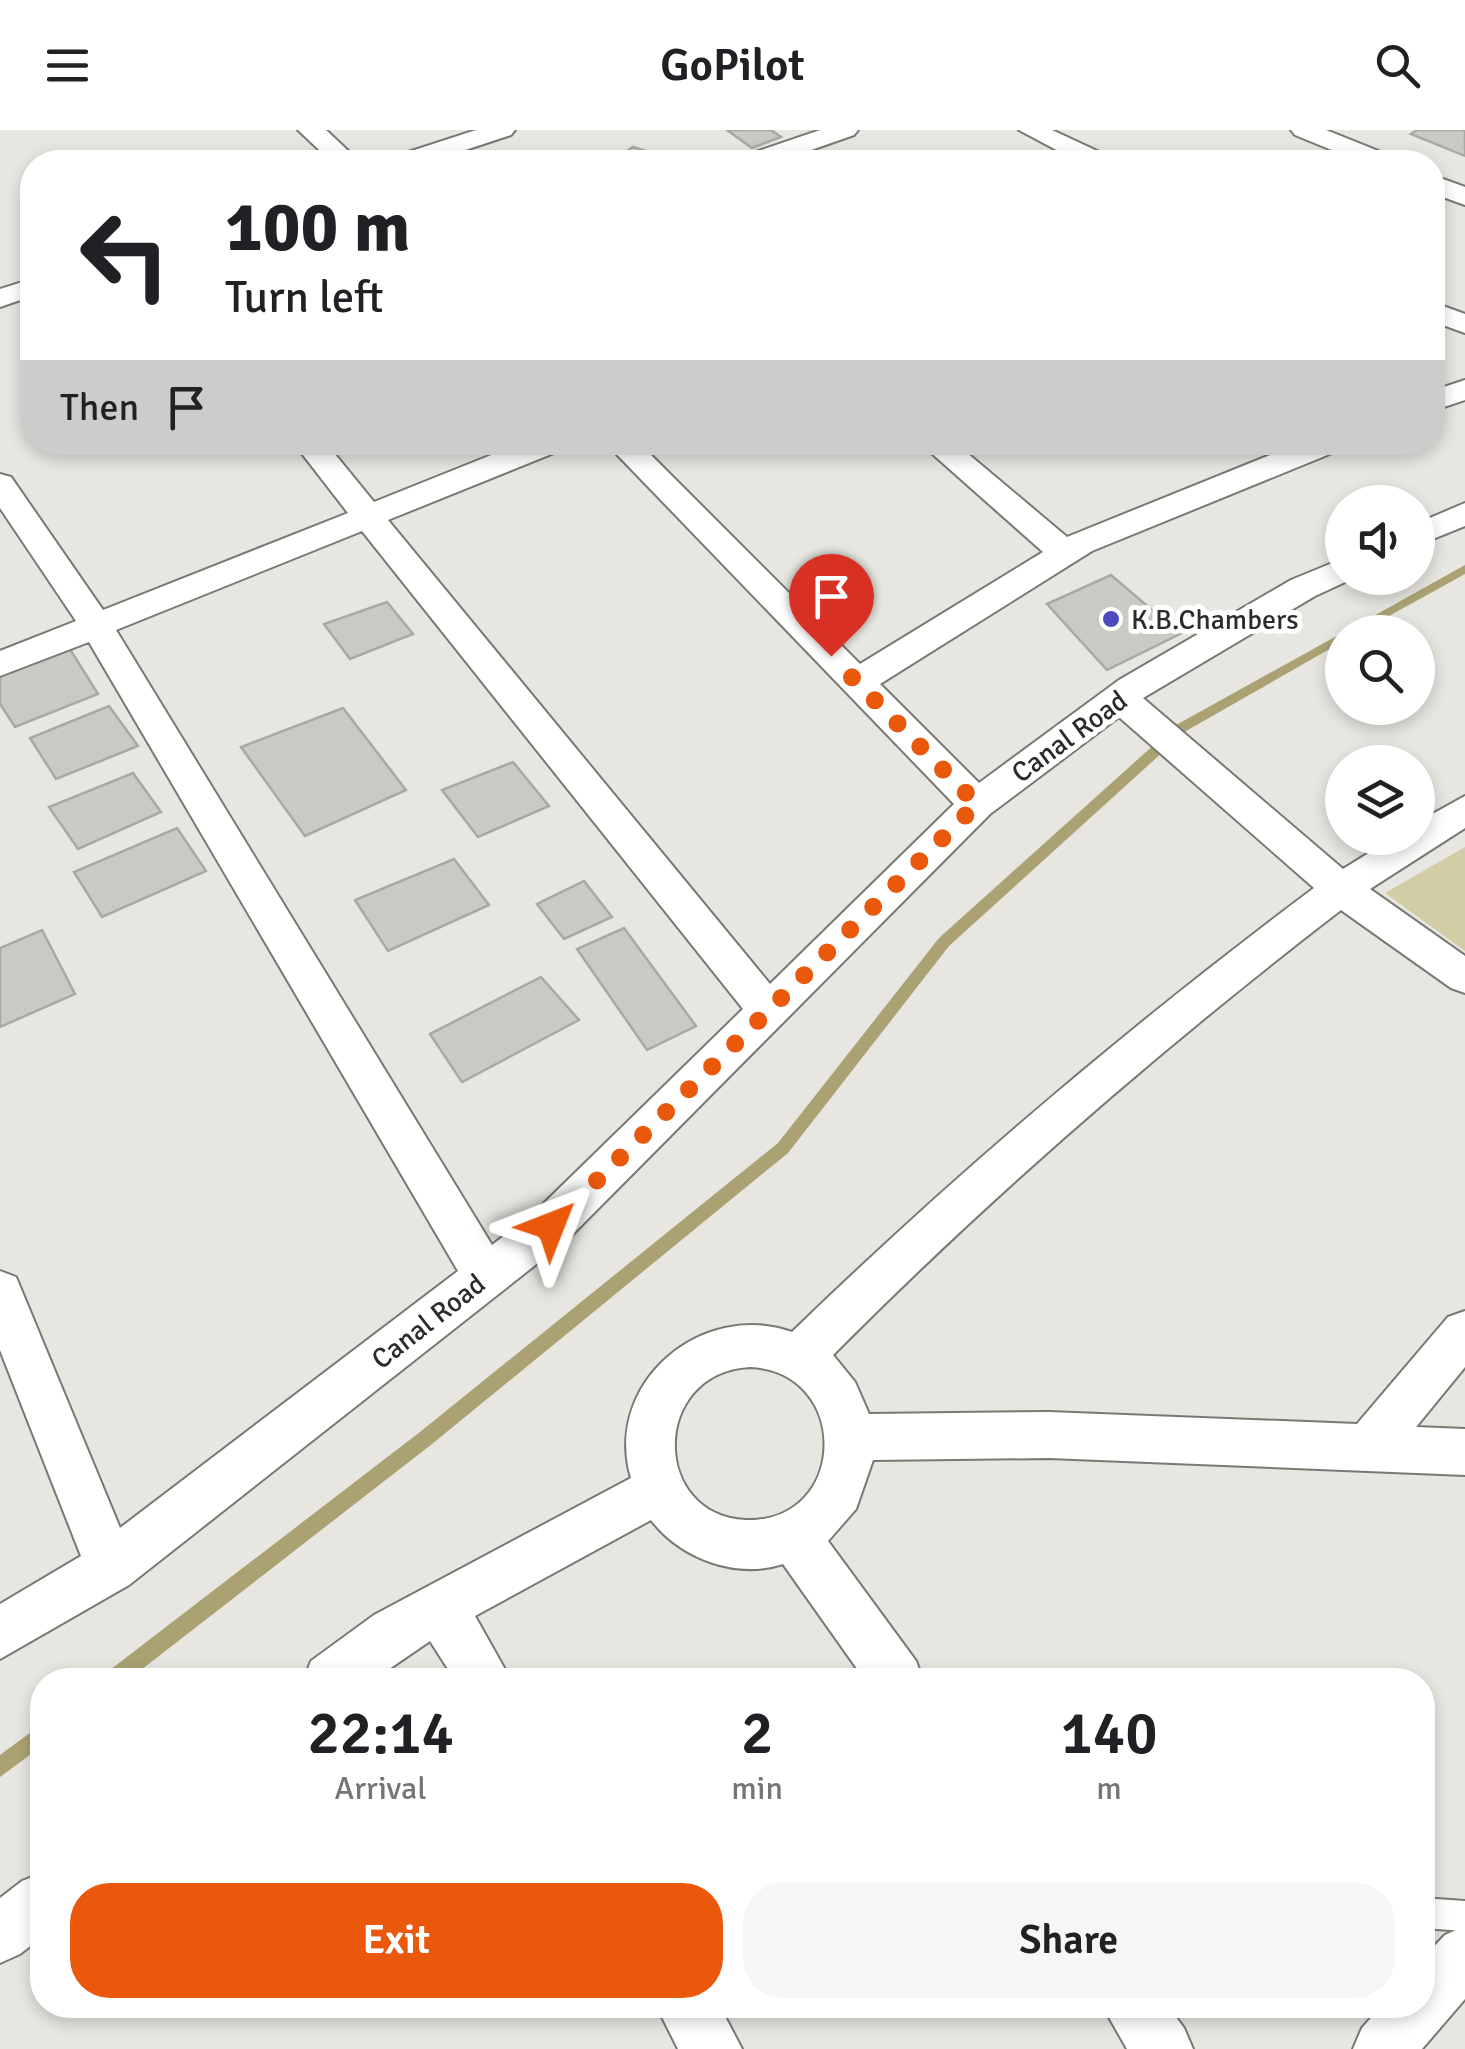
<!DOCTYPE html>
<style>
:root{--surface:#fff;--page:#f6f6f6;--text:#202124;--muted:#757577;--accent:#ea580c}
body{margin:0;font-family:Signika,sans-serif;background:var(--page);color:var(--text);height:100vh;display:flex;flex-direction:column;font-size:38px;white-space:nowrap}
*{box-sizing:border-box;margin:0}
p{font-size:32px;color:var(--muted)}
.icon{flex:none;width:55px;height:55px;fill:none;stroke:currentColor;stroke-width:2;stroke-linecap:round;stroke-linejoin:round}
.map{position:relative;flex:1;overflow:hidden}
.details{position:absolute;left:30px;top:1538px;width:1405px;height:350px;display:flex;flex-direction:column;background:var(--surface);border-radius:40px;box-shadow:0 5px 15px #0003}
.details>*{flex:none}
.banner{position:absolute;left:20px;top:20px;width:1425px;height:305px;border-radius:40px;box-shadow:0 5px 15px #0003;background:#fff;color:var(--text);overflow:hidden}
.fabs{position:absolute;left:1325px;top:355px;display:grid;gap:20px}
.fabs a{display:grid;place-items:center;width:110px;height:110px;border-radius:50%;background:var(--surface);box-shadow:0 5px 15px #0003;font-size:50px}
.pin{position:absolute;display:grid;place-items:center;width:85px;height:85px;color:#fff;margin:-102px -42px;border-radius:50% 50% 50% 0;rotate:-45deg;box-shadow:0 0 10px #0007}
.pin .icon{rotate:45deg}
.me{position:absolute;width:110px;margin:-55px;rotate:45deg;stroke-linejoin:round;filter:drop-shadow(0 0 8px #0008)}
.turn{display:flex;align-items:center;gap:35px;height:210px;padding:0 40px;font-size:45px}
.turn .icon{width:130px;height:130px;stroke-width:2.5}
.turn b{display:block;font-size:70px;line-height:85px}
.then{display:flex;align-items:center;height:95px;padding:0 40px;background:#0003;gap:20px;font-size:38px}
.eta{display:flex;justify-content:space-evenly;align-items:center;height:170px;text-align:center}
.eta b{font-size:60px;font-weight:600;line-height:70px}
.cta{display:flex;gap:20px;margin-top:auto;padding:20px 40px}
.cta a{flex:1;height:115px;border-radius:40px;background:var(--accent);color:#fff;font-size:40px;font-weight:600;line-height:115px;text-align:center}
.cta a+a{background:var(--page);color:var(--text)}
header{display:flex;justify-content:space-between;align-items:center;height:130px;padding:0 40px;background:var(--surface);font-size:45px;font-weight:600}
.map>svg:first-child{display:block}
.green{fill:#d3cda6}
.lines{fill:none;stroke-linecap:round;stroke-linejoin:round}
.stream{fill:#aaa272;fill-rule:evenodd}
.building{fill:#cacac4;stroke:#a9a8a3;stroke-width:2.5}
.lane-casing{stroke:#797974;stroke-width:4}
.street-casing{stroke:#797974;stroke-width:4}
.lane{fill:#fff;fill-rule:evenodd}
.street{fill:#fff;fill-rule:evenodd}
.route{stroke:#ea580c;stroke-width:18;stroke-dasharray:0 32.4}
.poi-dot{fill:#4f49bf;stroke:#fff;stroke-width:4}
.labels{text-anchor:middle;stroke-width:10;stroke-linejoin:round;paint-order:stroke}
.poi-label{font-size:28px;fill:#2c2b29;stroke:#fff;text-anchor:start}
.street-label{font-size:28px;fill:#2c2b29;stroke:#fff}
</style>
<header><svg class="icon" aria-label="menu" viewBox="0 0 24 24"><path d="M4 6h16M4 12h16M4 18h16"/></svg>GoPilot<svg class="icon" aria-label="search" viewBox="0 0 24 24"><circle cx="10" cy="10" r="6"/><path d="M15 15l6 6"/></svg></header>
<div class="map">
<svg width="1465" height="1919" viewBox="0 0 1465 1919">
<rect width="100%" height="100%" fill="#e7e6e0"/>
<!-- green -->
<path class="green" d="M1465 717V821L1385 763Z"/>
<g class="lines">
<!-- stream -->
<g class="stream">
<path d="M1465 435V444L1360 502H1345Z"/>
<path d="M1342 503V512L1186 601 949 816 788 1023 432 1314 128 1550H104L106 1543 420 1302 778 1013 939 808 1176 595Z"/>
<path d="M42 1594V1616L0 1647V1625Z"/>
</g>
</g>
<!-- building -->
<g class="building">
<path d="M727 0H771L781 7 752 18Z"/>
<path d="M1417 0H1465V26L1411 4Z"/>
<path d="M633 17 681 32H612Z"/>
<path d="M1111 445 1180 504 1107 540 1047 474Z"/>
<path d="M387 472 413 504 350 529 324 494Z"/>
<path d="M68 516 98 564 15 597 0 574V543Z"/>
<path d="M109 576 138 616 56 649 30 608Z"/>
<path d="M343 578 406 660 305 706 241 617Z"/>
<path d="M513 632 549 676 478 707 442 660Z"/>
<path d="M133 643 161 682 78 719 49 677Z"/>
<path d="M177 698 206 741 102 787 74 742Z"/>
<path d="M454 729 489 775 388 821 355 770Z"/>
<path d="M584 751 612 787 564 809 537 774Z"/>
<path d="M624 798 696 896 647 920 577 819Z"/>
<path d="M42 800 75 864 0 897V818Z"/>
<path d="M541 847 579 890 462 952 430 904Z"/>
</g>
<g class="lines">
<!-- lane casing -->
<g class="lane-casing">
<path id="lane" d="M1422 1768 1465 1771V1801L1422 1798Z"/>
</g>
<!-- street casing -->
<g class="street-casing">
<g id="street">
<path d="M298 0H326L360 32H332Z"/>
<path d="M476 0H515L511 5 429 32H392L396 26Z"/>
<path d="M820 0H858L854 5 777 32H740L744 26Z"/>
<path d="M1019 0H1052L1108 26 1112 32H1079Z"/>
<path d="M1291 0H1326L1391 26 1395 32H1361L1295 5Z"/>
<path d="M1432 45 1465 57V75L1432 63Z"/>
<path d="M32 149V166L0 177V159Z"/>
<path d="M1432 172 1465 184V203L1432 191Z"/>
<path d="M1465 250V270L1432 281V261Z"/>
<path d="M293 312H325L374 372 524 312H568L564 319 388 390 770 854 954 674 605 312H638L860 534 1043 422 919 312H954L1067 407 1302 312H1346L1342 319 1092 421 880 554 979 653 1119 550 1291 450 1342 429V448H1354L1315 466 1143 568 1343 739 1393 708H1418V692L1465 666V698L1370 759 1465 826V863L1451 858 1341 780C1163 917 992 1065 833 1225L855 1252 869 1284 1049 1282 1357 1294 1448 1187 1465 1181V1237L1416 1297 1465 1299V1345L1049 1328 873 1330 856 1379 828 1411 916 1531 923 1550H865L783 1434C736 1449 681 1429 651 1390L475 1486 511 1550H455L430 1511 373 1550H304L311 1531 374 1485 631 1348C603 1253 702 1170 792 1202 956 1043 1131 895 1314 758L1119 587 990 684 567 1110 129 1455 0 1529V1474L81 1426 0 1220V1141L16 1147 120 1398 458 1141 89 512 0 546V521L76 491 0 378V344L11 347 103 480 348 383ZM362 401 743 879 535 1082 492 1115 116 500ZM750 1237C852 1242 848 1393 746 1390 650 1386 651 1242 750 1237Z"/>
<path d="M1465 373V396L1418 415V393Z"/>
<path d="M42 1743V1807L20 1824 0 1833V1768L22 1751Z"/>
<path d="M1465 1796V1869L1422 1919H1353L1362 1898 1382 1875H1422V1829L1445 1805Z"/>
<path d="M656 1875H719L742 1919H678Z"/>
<path d="M1102 1875H1167L1184 1898 1193 1919H1127Z"/>
</g>
</g>
<!-- lane -->
<use href="#lane" class="lane"/>
<!-- street -->
<use href="#street" class="street"/>
</g>
<g class="lines">
<!-- route -->
<path class="route" d="M551 1096 977 674 831 526"/>
</g>
<!-- markers -->
<circle class="poi-dot" cx="1111" cy="489" r="10"/>
<g class="labels">
<!-- poi labels -->
<g class="poi-label">
<text x="1131" y="499">K.B.Chambers</text>
</g>
<!-- street labels -->
<g class="street-label">
<text transform="translate(1069 606) rotate(-36)" y="10">Canal Road</text>
<text transform="translate(428 1191) rotate(-38)" y="10">Canal Road</text>
</g>
</g>
</svg>
<div class="fabs">
<a><svg class="icon" aria-label="sound" viewBox="0 0 24 24"><path d="M4 9h4l5-4v14l-5-4H4zM17 9q2 3 0 6"/></svg></a>
<a><svg class="icon" aria-label="search" viewBox="0 0 24 24"><circle cx="10" cy="10" r="6"/><path d="M15 15l6 6"/></svg></a>
<a><svg class="icon" aria-label="layers" viewBox="0 0 24 24"><path d="M12 4l9 5-9 5-9-5zM3 14l9 5 9-5"/></svg></a>
</div>
<div class="pin" style="left:831px;top:526px;background:#d93025"><svg class="icon" aria-label="arrive" viewBox="0 0 24 24"><path d="M6 21V4h12l-3 4 3 4H6"/></svg></div>
<svg class="me" style="left:551px;top:1096px" viewBox="-20 -20 40 40"><path d="M0-17L14 15 0 8-14 15z" fill="#ea580c" stroke="#fff" stroke-width="4"/></svg>
<div class="banner">
<div class="turn"><svg class="icon" aria-label="left" viewBox="0 0 24 24"><path d="M17 20v-9H6M10 6l-5 5 5 5"/></svg><div><b>100 m</b>Turn left</div></div>
<div class="then">Then<svg class="icon" aria-label="arrive" viewBox="0 0 24 24"><path d="M6 21V4h12l-3 4 3 4H6"/></svg></div>
</div>
<section class="details">
<div class="eta">
<div><b>22:14</b><p>Arrival</p></div>
<div><b>2</b><p>min</p></div>
<div><b>140</b><p>m</p></div>
</div>
<div class="cta"><a>Exit</a><a>Share</a></div>
</section>
</div>
